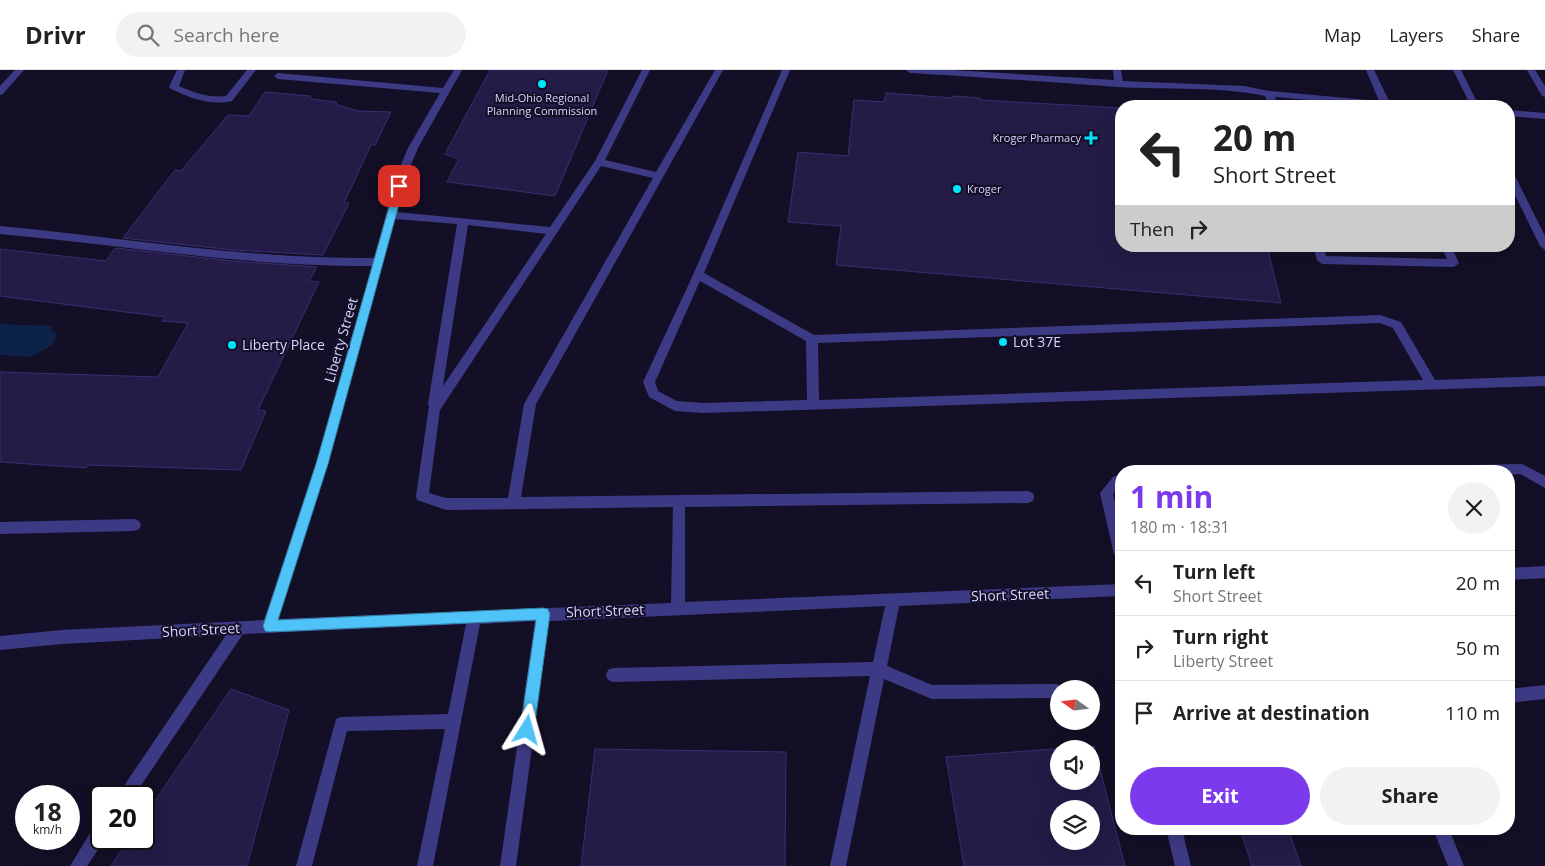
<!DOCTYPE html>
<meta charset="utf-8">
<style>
:root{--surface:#fff;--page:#f2f2f2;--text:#222;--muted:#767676;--line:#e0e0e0;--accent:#7c3aed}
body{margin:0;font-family:"Open Sans",sans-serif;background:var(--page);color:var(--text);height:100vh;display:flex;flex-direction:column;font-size:19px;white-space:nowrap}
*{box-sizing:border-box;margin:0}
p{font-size:16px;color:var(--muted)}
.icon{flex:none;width:28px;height:28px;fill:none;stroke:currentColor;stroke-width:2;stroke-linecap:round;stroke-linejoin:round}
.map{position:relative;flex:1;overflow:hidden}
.details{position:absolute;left:1115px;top:395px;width:400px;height:370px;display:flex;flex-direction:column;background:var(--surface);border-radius:20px;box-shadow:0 5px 20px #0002}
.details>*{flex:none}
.banner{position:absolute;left:1115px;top:30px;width:400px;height:152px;border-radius:20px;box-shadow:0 5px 20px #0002;background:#fff;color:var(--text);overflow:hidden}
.needle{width:32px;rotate:285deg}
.fabs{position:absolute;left:1050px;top:610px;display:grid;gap:10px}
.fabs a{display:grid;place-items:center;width:50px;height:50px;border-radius:50%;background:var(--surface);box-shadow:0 5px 20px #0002;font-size:25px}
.speed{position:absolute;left:15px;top:715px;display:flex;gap:10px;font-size:25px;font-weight:700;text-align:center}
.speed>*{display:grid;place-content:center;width:65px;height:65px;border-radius:50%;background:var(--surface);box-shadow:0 5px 20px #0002;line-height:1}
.speed small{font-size:12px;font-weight:400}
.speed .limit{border:2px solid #111;border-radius:8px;background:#fff;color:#111}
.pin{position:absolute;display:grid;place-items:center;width:42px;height:42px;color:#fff;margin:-21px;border-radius:10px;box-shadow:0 2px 8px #0006}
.me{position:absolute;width:55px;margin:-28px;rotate:8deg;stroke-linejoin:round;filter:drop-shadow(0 0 4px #0008)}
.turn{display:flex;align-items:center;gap:18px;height:105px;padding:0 15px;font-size:22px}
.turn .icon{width:65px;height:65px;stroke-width:2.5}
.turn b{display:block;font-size:35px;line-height:42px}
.then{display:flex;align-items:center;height:48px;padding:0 15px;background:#0003;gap:10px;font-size:19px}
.round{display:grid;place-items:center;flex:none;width:52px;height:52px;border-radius:26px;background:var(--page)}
.overview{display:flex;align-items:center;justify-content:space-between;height:85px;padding:0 15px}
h1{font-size:30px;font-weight:700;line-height:38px;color:var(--accent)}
.cta{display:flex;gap:10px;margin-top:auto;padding:10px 15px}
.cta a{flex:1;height:58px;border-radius:30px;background:var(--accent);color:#fff;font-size:20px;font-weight:700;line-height:58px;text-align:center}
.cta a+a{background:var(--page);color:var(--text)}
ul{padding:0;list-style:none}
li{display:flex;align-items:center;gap:15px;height:65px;padding:0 15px;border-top:1px solid var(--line)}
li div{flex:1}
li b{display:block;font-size:19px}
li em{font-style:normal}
header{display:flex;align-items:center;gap:30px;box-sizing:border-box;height:70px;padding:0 25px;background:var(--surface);border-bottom:1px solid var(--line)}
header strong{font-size:24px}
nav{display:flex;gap:28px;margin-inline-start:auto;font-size:18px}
.search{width:350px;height:45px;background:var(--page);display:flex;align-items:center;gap:12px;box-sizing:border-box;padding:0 18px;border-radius:28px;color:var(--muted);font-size:19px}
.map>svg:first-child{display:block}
.water{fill:#0c2248}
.building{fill:#241b47;stroke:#3b2d73;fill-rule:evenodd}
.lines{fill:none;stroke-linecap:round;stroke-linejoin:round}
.minor{fill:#3d3a85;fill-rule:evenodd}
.route{fill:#4fc3f7;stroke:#337fa1}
.poi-dot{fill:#00e5ff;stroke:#130f26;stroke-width:2}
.labels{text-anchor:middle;stroke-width:4;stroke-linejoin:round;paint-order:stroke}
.far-poi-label{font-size:11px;fill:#d9d4ff;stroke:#130f26}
.street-label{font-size:14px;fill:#d9d4ff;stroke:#130f26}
.poi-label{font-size:14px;fill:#d9d4ff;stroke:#130f26;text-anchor:start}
</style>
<header>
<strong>Drivr</strong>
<div class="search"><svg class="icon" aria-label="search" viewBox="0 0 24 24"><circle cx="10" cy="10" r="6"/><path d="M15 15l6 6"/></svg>Search here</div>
<nav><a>Map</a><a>Layers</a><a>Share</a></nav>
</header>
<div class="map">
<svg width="1545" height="796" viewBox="0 0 1545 796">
<rect width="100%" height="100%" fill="#130f26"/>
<!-- water -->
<path class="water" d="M0 254 51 256V261L56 263 57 266 52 275 31 287 0 285Z"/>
<!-- building -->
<g class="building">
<path d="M490 0H608L555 126 447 112 459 89 445 84Z"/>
<path d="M265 22 310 26 311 29 336 32 337 35 358 41 391 42 375 75H371L344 133H349L323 185 233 180 123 168 175 100 181 101 228 45 249 46Z"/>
<path d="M886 23 953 28V26L980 28V30L1121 38V176H1267L1281 233 836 195 841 156 788 152 798 82 848 86 854 30 884 32Z"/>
<path d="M115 178 232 191 317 197 309 211 319 212 258 340 266 341 241 400 88 395 86 398 0 392V302L158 307 188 253 162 251 165 247 0 226V179L106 191Z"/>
<path d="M231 619 289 640 247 796H111L129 769H144V747Z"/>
<path d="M1094 676 1125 796H964L946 687ZM1059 679H1091V711H1059ZM1059 739H1091V771H1059Z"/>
<path d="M595 679 786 682 785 796H581Z"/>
<path d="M1240 759H1288L1301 796H1252Z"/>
</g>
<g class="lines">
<!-- minor -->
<g class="minor">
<path d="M15 0H24L3 24 0 25V16Z"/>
<path d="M177 0H185L179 16C195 23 209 28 226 26L247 0H256L232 31C211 36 190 28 171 19L169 17Z"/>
<path d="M454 0H462L418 78 408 102 397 142 550 157 595 91 642 0H650L605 90 656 102 715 0H723L536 334 521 427 1028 421 1033 423 1034 427 1033 431 1028 433 685 437V532L1121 514V526L899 536 887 596 932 615 1057 614 1062 616 1063 619H1059V627L1057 628 932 629 884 609 846 796H830L870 606 613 612 608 610 606 605 608 600 613 598 873 592 885 536 549 551 516 796H500L535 551 480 554 433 796H417L445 659 347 661 312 796H296L336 649 341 647 448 644 466 554 243 564 134 726H117L226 565 62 574 0 580V566L62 560 264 550 316 394 372 196C247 197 124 175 0 164V156C125 168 248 189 374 188L398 102 408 78 440 23 278 9 274 6 278 3 443 18ZM601 96 653 108 524 334 508 428H446L429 423 440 340ZM395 149 457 154 428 334 429 336 416 426 417 430 446 440 673 437 671 533 278 549 328 394ZM468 155 546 164 443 316Z"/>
<path d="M782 0H790L704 203 814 265 1380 245 1401 252 1435 310 1545 306V316L704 343 675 341 649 327 643 312 693 205ZM700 211 806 271 807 330 704 333 677 331 658 321 655 312ZM1380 253 1393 258 1423 310 819 330 818 273Z"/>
<path d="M906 0H953L1114 10 1113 0H1121L1123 11 1244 16 1269 21 1379 31 1366 0H1374L1389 31 1409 33 1414 36H1378L1275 27 1277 36H1269L1265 26C1217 16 1167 20 1118 17 1049 12 979 7 910 3Z"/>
<path d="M1453 0H1461L1479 36H1471Z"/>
<path d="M1527 0H1535L1545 16V27L1542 26Z"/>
<path d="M1509 40 1545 43V49L1509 46Z"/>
<path d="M1509 101 1514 104 1545 166V180L1540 176 1509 113Z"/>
<path d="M1313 176H1323L1326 186 1447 189 1441 176H1451L1459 193 1454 197 1322 194 1317 190Z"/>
<path d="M1522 394 1545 406V418L1520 404 1509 405V401H1413L1415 397 1419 396Z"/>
<path d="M1121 404V415L1113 424 1121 458V490L1116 488 1114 484 1100 423 1113 407Z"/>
<path d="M134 449 139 451 141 455 139 459 134 461 0 464V452Z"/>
<path d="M1545 496V508L1509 510V498Z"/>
<path d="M1545 615V629L1509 633V619Z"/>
<path d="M101 753V769H105L87 796H70L95 755Z"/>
<path d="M1166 759H1182L1191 796H1175Z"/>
<path d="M1433 759H1449L1464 796H1448Z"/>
</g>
</g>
<!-- route -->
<path class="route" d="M399 113 404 116 328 394 278 550 543 538 548 539 550 544 534 660 532 665 527 667 522 665 520 660 536 550 269 562 265 561 263 556 316 394 395 116Z"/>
<!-- markers -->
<g class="poi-dot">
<circle cx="542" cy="14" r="5"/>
<path d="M1088.5 60.5h5v5h5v5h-5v5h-5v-5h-5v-5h5z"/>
<circle cx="957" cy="119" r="5"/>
<circle cx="1003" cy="272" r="5"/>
<circle cx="232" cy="275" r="5"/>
</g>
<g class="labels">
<!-- far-poi labels -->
<g class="far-poi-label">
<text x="542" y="32">Mid-Ohio Regional<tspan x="542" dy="13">Planning Commission</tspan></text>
<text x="1081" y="72" text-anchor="end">Kroger Pharmacy</text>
<text x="967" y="123" text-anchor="start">Kroger</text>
</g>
<!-- street labels -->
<g class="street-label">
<text transform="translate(341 270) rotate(-74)" y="5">Liberty Street</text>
<text transform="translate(1010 525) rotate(-2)" y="5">Short Street</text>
<text transform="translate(605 541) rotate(-2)" y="5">Short Street</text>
<text transform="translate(201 560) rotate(-3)" y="5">Short Street</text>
</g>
<!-- poi labels -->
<g class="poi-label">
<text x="1013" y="277">Lot 37E</text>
<text x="242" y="280">Liberty Place</text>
</g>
</g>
</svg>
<div class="fabs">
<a><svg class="needle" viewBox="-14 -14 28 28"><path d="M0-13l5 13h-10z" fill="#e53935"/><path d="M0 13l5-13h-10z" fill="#767676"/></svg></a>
<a><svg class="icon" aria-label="sound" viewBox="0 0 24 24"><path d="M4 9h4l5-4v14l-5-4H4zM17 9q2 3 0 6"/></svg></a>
<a><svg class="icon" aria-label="layers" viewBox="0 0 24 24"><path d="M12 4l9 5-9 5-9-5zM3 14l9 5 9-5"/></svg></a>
</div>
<div class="speed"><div>18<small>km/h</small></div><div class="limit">20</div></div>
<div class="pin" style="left:399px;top:116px;background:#d93025"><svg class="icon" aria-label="arrive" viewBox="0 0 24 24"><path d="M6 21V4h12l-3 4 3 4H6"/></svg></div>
<svg class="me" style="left:527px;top:660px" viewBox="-20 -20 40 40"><path d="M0-17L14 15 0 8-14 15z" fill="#4fc3f7" stroke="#fff" stroke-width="4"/></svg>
<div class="banner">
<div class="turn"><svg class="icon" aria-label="left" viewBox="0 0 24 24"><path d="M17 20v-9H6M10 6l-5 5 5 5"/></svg><div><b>20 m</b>Short Street</div></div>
<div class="then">Then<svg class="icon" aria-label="right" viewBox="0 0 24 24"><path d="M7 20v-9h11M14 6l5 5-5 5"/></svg></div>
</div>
<section class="details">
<div class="overview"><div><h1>1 min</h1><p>180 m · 18:31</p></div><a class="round"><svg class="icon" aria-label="close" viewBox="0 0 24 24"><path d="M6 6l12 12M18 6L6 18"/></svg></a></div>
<ul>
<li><svg class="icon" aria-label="left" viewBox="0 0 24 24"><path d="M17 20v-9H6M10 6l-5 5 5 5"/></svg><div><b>Turn left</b><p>Short Street</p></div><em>20 m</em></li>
<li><svg class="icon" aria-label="right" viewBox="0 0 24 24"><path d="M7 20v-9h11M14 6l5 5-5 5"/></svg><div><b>Turn right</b><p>Liberty Street</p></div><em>50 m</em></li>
<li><svg class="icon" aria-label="arrive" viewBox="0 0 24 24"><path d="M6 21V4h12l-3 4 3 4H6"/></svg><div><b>Arrive at destination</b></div><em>110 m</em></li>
</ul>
<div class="cta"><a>Exit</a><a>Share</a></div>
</section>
</div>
